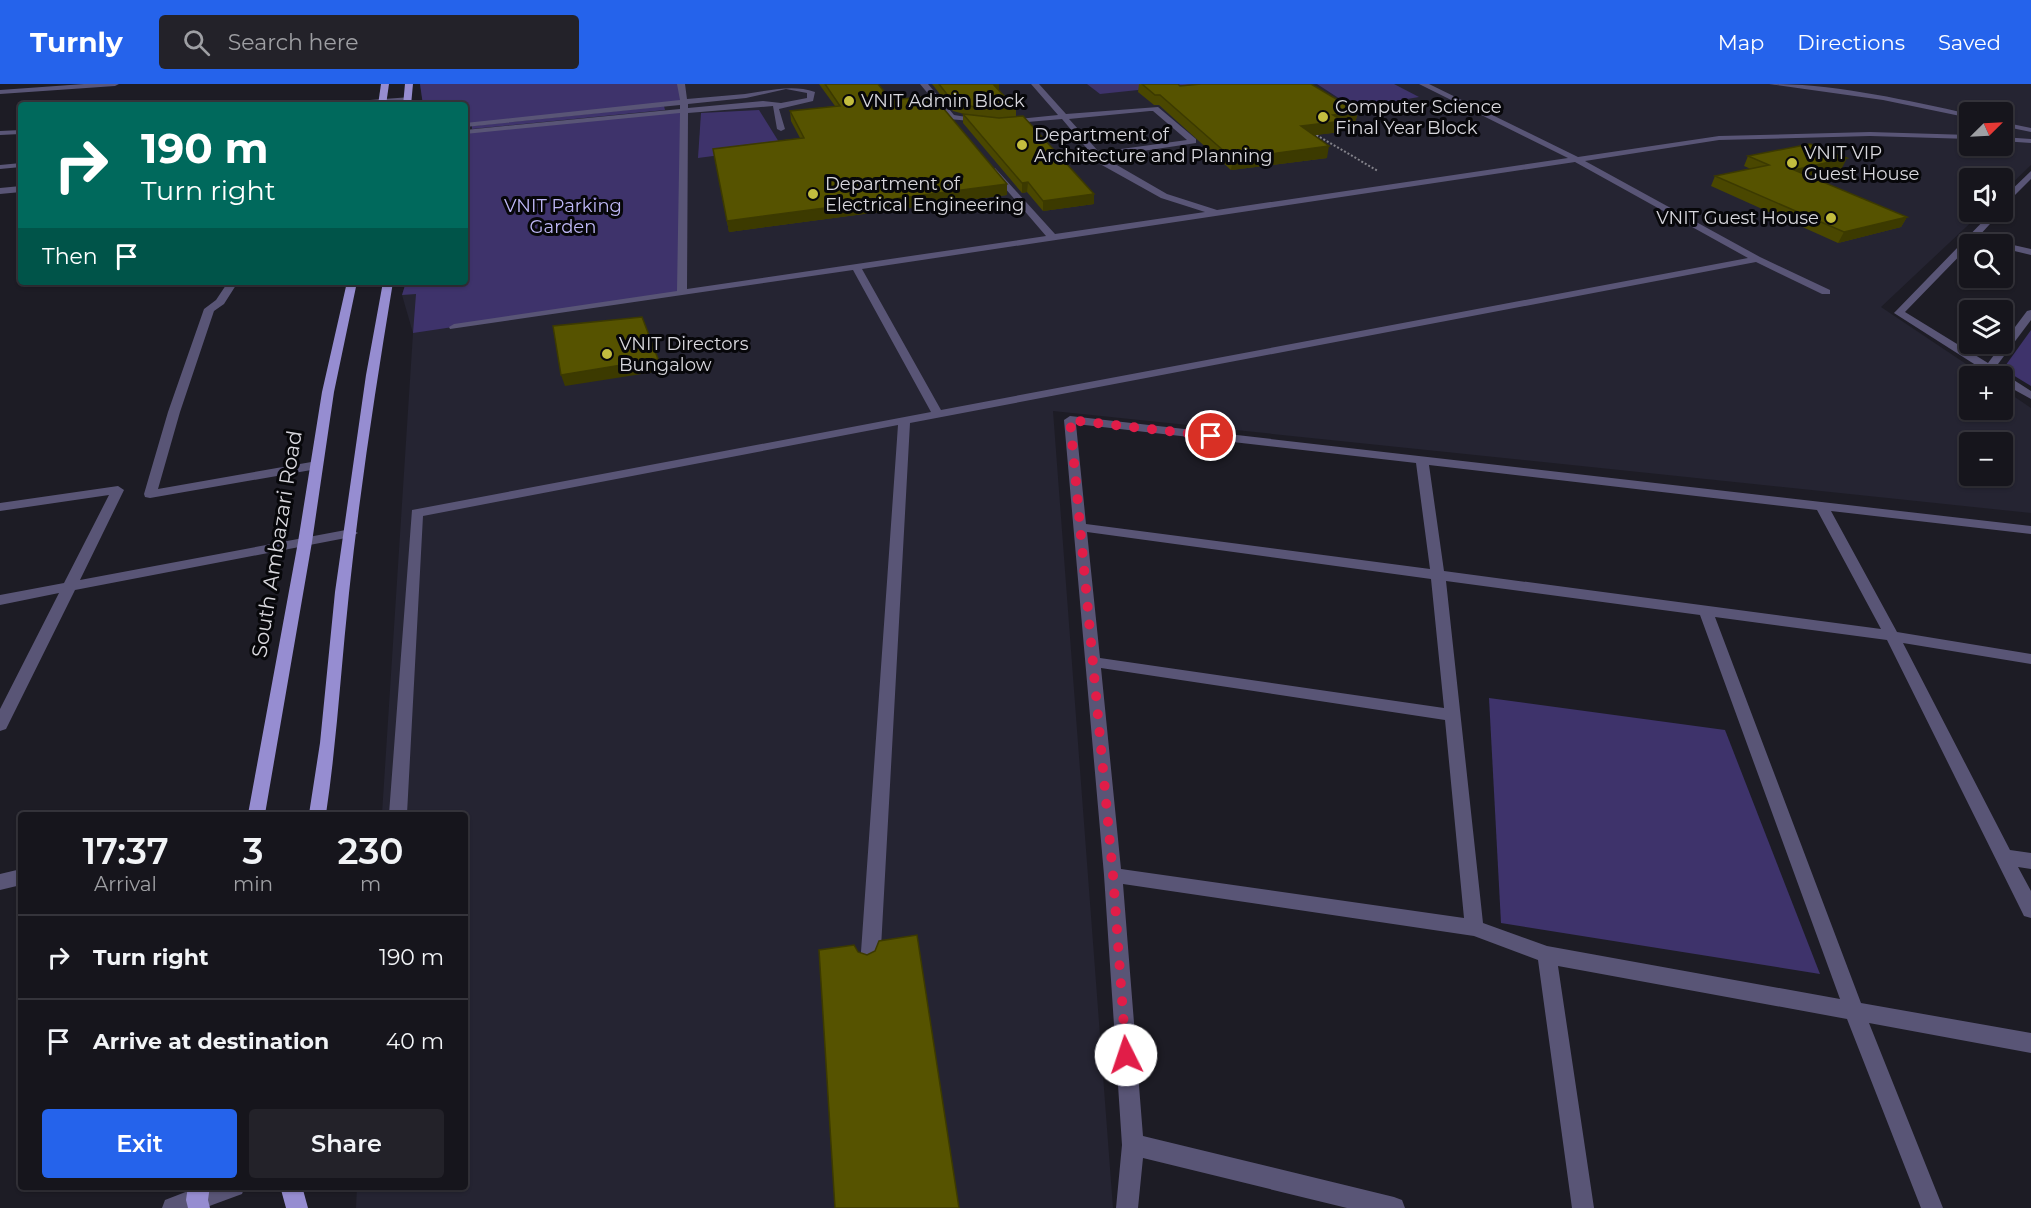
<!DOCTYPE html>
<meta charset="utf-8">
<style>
:root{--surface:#16151c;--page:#232229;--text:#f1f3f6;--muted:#9e9fa3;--line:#35343b;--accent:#2563eb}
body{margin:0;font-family:Montserrat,sans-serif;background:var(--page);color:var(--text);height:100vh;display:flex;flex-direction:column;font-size:22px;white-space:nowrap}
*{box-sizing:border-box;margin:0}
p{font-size:20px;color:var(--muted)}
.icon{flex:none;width:33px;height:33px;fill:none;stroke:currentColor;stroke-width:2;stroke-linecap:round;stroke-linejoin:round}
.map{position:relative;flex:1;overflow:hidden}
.drawer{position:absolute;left:18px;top:728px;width:450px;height:378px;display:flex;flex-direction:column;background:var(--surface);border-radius:6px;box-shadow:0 2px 4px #0004,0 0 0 2px var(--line)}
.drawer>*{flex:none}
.top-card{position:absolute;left:18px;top:18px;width:450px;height:183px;border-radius:6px;box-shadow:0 2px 4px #0004,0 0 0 2px var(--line);background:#00695c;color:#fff;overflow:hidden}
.needle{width:39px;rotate:66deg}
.fabs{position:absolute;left:1959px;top:18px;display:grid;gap:12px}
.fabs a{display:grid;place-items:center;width:54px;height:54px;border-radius:6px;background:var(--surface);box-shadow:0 2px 4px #0004,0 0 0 2px var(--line);font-size:30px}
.pin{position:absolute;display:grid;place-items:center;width:51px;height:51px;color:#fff;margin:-26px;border:3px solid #fff;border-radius:50%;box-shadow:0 2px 6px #0007}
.me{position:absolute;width:66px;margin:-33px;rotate:356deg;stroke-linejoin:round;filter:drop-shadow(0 0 4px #0008)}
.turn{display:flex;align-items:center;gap:21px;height:126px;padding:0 24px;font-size:27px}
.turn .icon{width:78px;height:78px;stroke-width:2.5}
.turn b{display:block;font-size:42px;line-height:51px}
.then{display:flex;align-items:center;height:57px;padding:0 24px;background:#0003;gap:12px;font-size:22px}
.eta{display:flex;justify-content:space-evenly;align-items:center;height:102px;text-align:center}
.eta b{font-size:36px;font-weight:600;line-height:42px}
.button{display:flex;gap:12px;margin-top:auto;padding:12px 24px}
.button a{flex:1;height:69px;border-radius:6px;background:var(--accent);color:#fff;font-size:24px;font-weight:600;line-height:69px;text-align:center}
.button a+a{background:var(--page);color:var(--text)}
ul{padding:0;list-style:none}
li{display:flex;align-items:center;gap:18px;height:84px;padding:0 24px;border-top:2px solid var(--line)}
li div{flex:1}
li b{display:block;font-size:22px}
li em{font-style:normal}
header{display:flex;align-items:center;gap:36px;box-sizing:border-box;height:84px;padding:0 30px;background:var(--accent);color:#fff}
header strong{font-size:28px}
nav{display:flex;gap:33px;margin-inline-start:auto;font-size:21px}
.search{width:420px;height:54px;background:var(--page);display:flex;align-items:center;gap:15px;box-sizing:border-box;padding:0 21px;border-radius:6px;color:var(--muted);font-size:22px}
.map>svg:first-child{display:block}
.built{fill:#252432;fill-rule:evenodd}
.green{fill:#3e336b}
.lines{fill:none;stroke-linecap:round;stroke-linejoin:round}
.path{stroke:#83828a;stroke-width:2;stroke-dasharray:2 2;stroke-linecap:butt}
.minor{fill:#595576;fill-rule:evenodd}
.major{fill:#968dd1;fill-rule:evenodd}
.wall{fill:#4a4700}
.shaded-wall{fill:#3c3a00}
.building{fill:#565300;stroke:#3c3a00;stroke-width:1.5}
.route{stroke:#e11d48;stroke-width:10;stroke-dasharray:0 18}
.poi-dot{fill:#c3bd3f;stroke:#07070a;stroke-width:2}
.labels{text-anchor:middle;stroke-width:6;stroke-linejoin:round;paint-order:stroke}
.far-poi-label{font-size:18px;fill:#d8d7dd;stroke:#07070a;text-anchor:start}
.far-park-label{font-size:18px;fill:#bfb8f7;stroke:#07070a}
.street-label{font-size:21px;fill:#d8d7dd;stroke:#07070a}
</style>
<header>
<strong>Turnly</strong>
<div class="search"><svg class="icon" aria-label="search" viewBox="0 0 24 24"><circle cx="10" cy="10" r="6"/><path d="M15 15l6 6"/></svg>Search here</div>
<nav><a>Map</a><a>Directions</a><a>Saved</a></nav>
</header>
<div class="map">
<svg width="2031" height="1124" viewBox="0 0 2031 1124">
<rect width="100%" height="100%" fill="#1d1c25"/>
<!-- built -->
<path class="built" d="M420 0H2031V81L2003 108 2002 94H1970V128H1982L1881 223 1984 292H1970V326H2002L2003 305 2031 324V429L1053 327 1113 1124H356L357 1103 465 1102V730H382L413 249 402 211 406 198H465V21H423ZM1970 28H2002V62H1970ZM1970 358H2002V392H1970Z"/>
<!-- green -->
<g class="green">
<path d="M420 0H681L684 18 465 41V21H423Z"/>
<path d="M1087 0H1195L1100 10Z"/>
<path d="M1317 0H1394L1419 13 1354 24Z"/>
<path d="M664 22 665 26 472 45V42Z"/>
<path d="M684 26 682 209 413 249 416 210 402 211 406 198H465V48Z"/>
<path d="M759 26 782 63 698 74 701 29Z"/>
<path d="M2031 246V302L2003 285Z"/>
<path d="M1489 614 1725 646 1820 890 1501 839Z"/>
</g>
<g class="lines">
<!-- path -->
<path class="path" d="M1313 49 1378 87"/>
<!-- minor -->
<g class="minor">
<path d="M84 0H119L115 2 0 10V6Z"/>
<path d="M677 0H685L687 15C706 13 726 12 745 10 768 7 792 0 815 8L813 17 779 25 785 45 781 47 777 45 773 22 688 29 687 205 1046 152 992 89 991 87 995 84 1055 150 1205 128 1161 114 1100 80 1062 35 1005 40 1004 38 1008 36 1058 31 1031 0H1039L1066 30 1158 23 1196 55V59L1103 73 1167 110 1217 126 1568 74 1419 0H1429L1578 73 1719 52 1870 48 1970 51V55L1870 52 1719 56 1585 77 1760 173 1830 206V210H1822L1756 178 910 339 880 882 877 888 870 891 863 888 860 882 898 341 423 432 407 730H389L412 426 931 328 853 186 450 245 449 243 454 240 677 207 680 29 465 50V46L680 25V21L465 43V39L680 16ZM786 5 807 9V14L781 19 763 17 688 24V20L746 14ZM1150 27H1153L1187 56 1099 68 1069 35ZM1575 78 1748 174 941 326 862 185Z"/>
<path d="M920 0H928L954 31 985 36 981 38 949 35Z"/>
<path d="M1769 0C1837 0 1904 16 1970 30V34L1883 16Z"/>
<path d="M411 13 408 17 325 21 329 19Z"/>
<path d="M2002 38 2031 44V48L2002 42Z"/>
<path d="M21 46V50L0 51V47Z"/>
<path d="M2002 53 2031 55V59L2002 57Z"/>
<path d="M21 79V83L0 85V81Z"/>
<path d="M2031 87V95L2002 124V115Z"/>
<path d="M21 102V108L0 110V104Z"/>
<path d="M1992 128H2001L1978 153 2031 165V171L2002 164V160L1974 157 1905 228 1988 279 2027 227 2031 226V236L1995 284 2031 307V315L2002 299V292H1993L1894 229Z"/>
<path d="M228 198H238L224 220 214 227 180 328 158 405 317 377 323 381 317 385 150 414 145 413 144 410 168 328 204 225 216 216Z"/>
<path d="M1070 332 2031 442V450L1831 427 1897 548 2031 570V580L1903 559 2010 766 2031 769V785L2018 783 2031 807V834L2024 832 1887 556 1715 533 1861 919 2031 949V969L1869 939 1943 1124H1921L1847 935 1558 882 1594 1124H1572L1538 876 1474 852 1123 800 1143 1052 1394 1113 1402 1116 1405 1124H1347L1143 1074 1138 1124H1116L1122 1061 1104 791 1064 336ZM1076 340 1416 379 1430 485 1086 440ZM1429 381 1817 426 1881 545 1444 487ZM1087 448 1431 495 1444 624 1100 574ZM1446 497 1700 531 1840 915 1547 862 1483 839ZM1101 584 1445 636 1464 834 1121 785Z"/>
<path d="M118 402 124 406 80 496 351 445 358 449 351 453 75 506 8 641 6 645 0 647V625L59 509 0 521V511L64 499 109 411 0 427V419Z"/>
<path d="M21 785V801L0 806V790Z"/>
<path d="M201 1102H245L242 1110 204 1124H162L165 1116Z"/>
</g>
<!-- major -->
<g class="major">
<path d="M381 0H389L386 21H378Z"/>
<path d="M405 0H413L411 21H403Z"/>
<path d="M347 198H357L334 308 312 458 265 730H248L298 458 322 308Z"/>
<path d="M383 198H393C376 301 360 405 349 509 341 583 337 656 326 730H309L320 659 335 508 366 291Z"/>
<path d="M188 1102H210L208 1116 210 1124H188L186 1116Z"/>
<path d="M280 1102H302L308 1124H286Z"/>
</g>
</g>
<!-- wall -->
<g class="wall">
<path d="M819 0H878L891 16 1007 111 729 148 713 65 800 54 791 37 790 27 835 22Z"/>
<path d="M932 0H999V7L1016 25V33L1094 120 1043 127 1027 108 1022 109 963 39V30H964L953 27Z"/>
<path d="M1139 0H1178L1180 2 1358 28 1355 39 1343 41 1341 48 1314 51 1327 74 1231 86 1159 21H1154L1138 8Z"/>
<path d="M1748 72 1842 84 1808 92 1907 133 1901 143 1838 159 1711 102 1715 92 1751 85 1744 82Z"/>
</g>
<!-- shaded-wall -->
<g class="shaded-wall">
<path d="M992 0H999V7Z"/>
<path d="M1358 28 1355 39 1343 41 1341 48 1299 53 1301 42 1333 31Z"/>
<path d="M1329 62 1327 74 1231 86 1233 75Z"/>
<path d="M1847 74 1842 84 1789 96 1794 86Z"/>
<path d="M1028 98 1027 108 1022 109V99Z"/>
<path d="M1007 100V111L729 148 727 137Z"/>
<path d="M1094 110V120L1043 127V117Z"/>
<path d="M1907 133 1901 143 1838 159 1844 148Z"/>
<path d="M658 275 661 287 565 302 561 291Z"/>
</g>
<!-- building -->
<g class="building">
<path d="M825 0H878L891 16 933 12 1007 100 727 137 713 65 804 54 790 27 840 22Z"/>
<path d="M939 0H993L1016 25 979 24 953 18Z"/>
<path d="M1142 0H1178L1180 2 1201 0H1311L1358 28 1333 31 1343 37 1301 42 1329 62 1233 75 1160 11H1155Z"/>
<path d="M963 30 999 34 1023 32 1094 110 1043 117 1028 98 1022 99Z"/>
<path d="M1810 60 1847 74 1794 86 1907 133 1844 148 1715 92 1769 81 1748 72Z"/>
<path d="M642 233 658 275 561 291 553 242Z"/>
<path d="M917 851 959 1124H835L819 866 854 861 858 868 867 871 875 867 879 857Z"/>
</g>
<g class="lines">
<!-- route -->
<path class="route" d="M1126 971 1113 791 1070 336 1211 352"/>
</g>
<!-- markers -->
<g class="poi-dot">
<circle cx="849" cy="17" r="6"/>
<circle cx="1323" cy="33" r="6"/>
<circle cx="1022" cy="61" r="6"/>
<circle cx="1792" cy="79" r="6"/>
<circle cx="813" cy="110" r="6"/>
<circle cx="1831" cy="134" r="6"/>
<circle cx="607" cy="270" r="6"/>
</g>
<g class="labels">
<!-- far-poi labels -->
<g class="far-poi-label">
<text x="861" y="23">VNIT Admin Block</text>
<text x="1335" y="29">Computer Science<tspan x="1335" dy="21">Final Year Block</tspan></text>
<text x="1034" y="57">Department of<tspan x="1034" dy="21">Architecture and Planning</tspan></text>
<text x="1804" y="75">VNIT VIP<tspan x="1804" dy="21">Guest House</tspan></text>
<text x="825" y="106">Department of<tspan x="825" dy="21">Electrical Engineering</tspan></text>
<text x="1819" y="140" text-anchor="end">VNIT Guest House</text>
<text x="619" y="266">VNIT Directors<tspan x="619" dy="21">Bungalow</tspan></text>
</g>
<!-- far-park labels -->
<g class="far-park-label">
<text x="563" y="128">VNIT Parking<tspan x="563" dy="21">Garden</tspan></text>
</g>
<!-- street labels -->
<g class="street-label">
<text transform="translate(277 460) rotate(-81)" y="7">South Ambazari Road</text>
</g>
</g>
</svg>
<div class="fabs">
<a><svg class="needle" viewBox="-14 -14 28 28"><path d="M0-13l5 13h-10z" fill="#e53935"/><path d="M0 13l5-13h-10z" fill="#9e9fa3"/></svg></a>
<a><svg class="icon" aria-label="sound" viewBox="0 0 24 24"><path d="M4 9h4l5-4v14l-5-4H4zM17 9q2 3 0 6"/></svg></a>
<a><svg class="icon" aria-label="search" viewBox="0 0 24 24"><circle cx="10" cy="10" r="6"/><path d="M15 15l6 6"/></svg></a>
<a><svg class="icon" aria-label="layers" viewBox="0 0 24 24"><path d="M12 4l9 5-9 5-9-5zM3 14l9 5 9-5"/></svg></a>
<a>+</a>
<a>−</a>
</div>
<div class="pin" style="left:1211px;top:352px;background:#d93025"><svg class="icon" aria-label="arrive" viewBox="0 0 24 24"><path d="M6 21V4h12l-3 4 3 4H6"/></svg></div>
<svg class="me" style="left:1126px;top:971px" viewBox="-20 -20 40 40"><circle r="19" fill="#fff"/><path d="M0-13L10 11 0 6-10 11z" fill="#e11d48"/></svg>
<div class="top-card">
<div class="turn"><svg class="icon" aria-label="right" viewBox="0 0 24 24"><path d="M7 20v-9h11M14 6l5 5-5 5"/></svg><div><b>190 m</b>Turn right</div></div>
<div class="then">Then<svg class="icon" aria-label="arrive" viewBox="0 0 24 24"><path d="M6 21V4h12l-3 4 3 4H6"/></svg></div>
</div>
<section class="drawer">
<div class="eta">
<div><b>17:37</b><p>Arrival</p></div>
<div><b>3</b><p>min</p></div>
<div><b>230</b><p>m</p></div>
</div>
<ul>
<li><svg class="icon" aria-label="right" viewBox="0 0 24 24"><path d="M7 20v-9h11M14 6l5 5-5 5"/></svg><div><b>Turn right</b></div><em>190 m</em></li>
<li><svg class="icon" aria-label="arrive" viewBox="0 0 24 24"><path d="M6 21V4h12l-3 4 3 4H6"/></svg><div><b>Arrive at destination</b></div><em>40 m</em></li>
</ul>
<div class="button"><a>Exit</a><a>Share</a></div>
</section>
</div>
